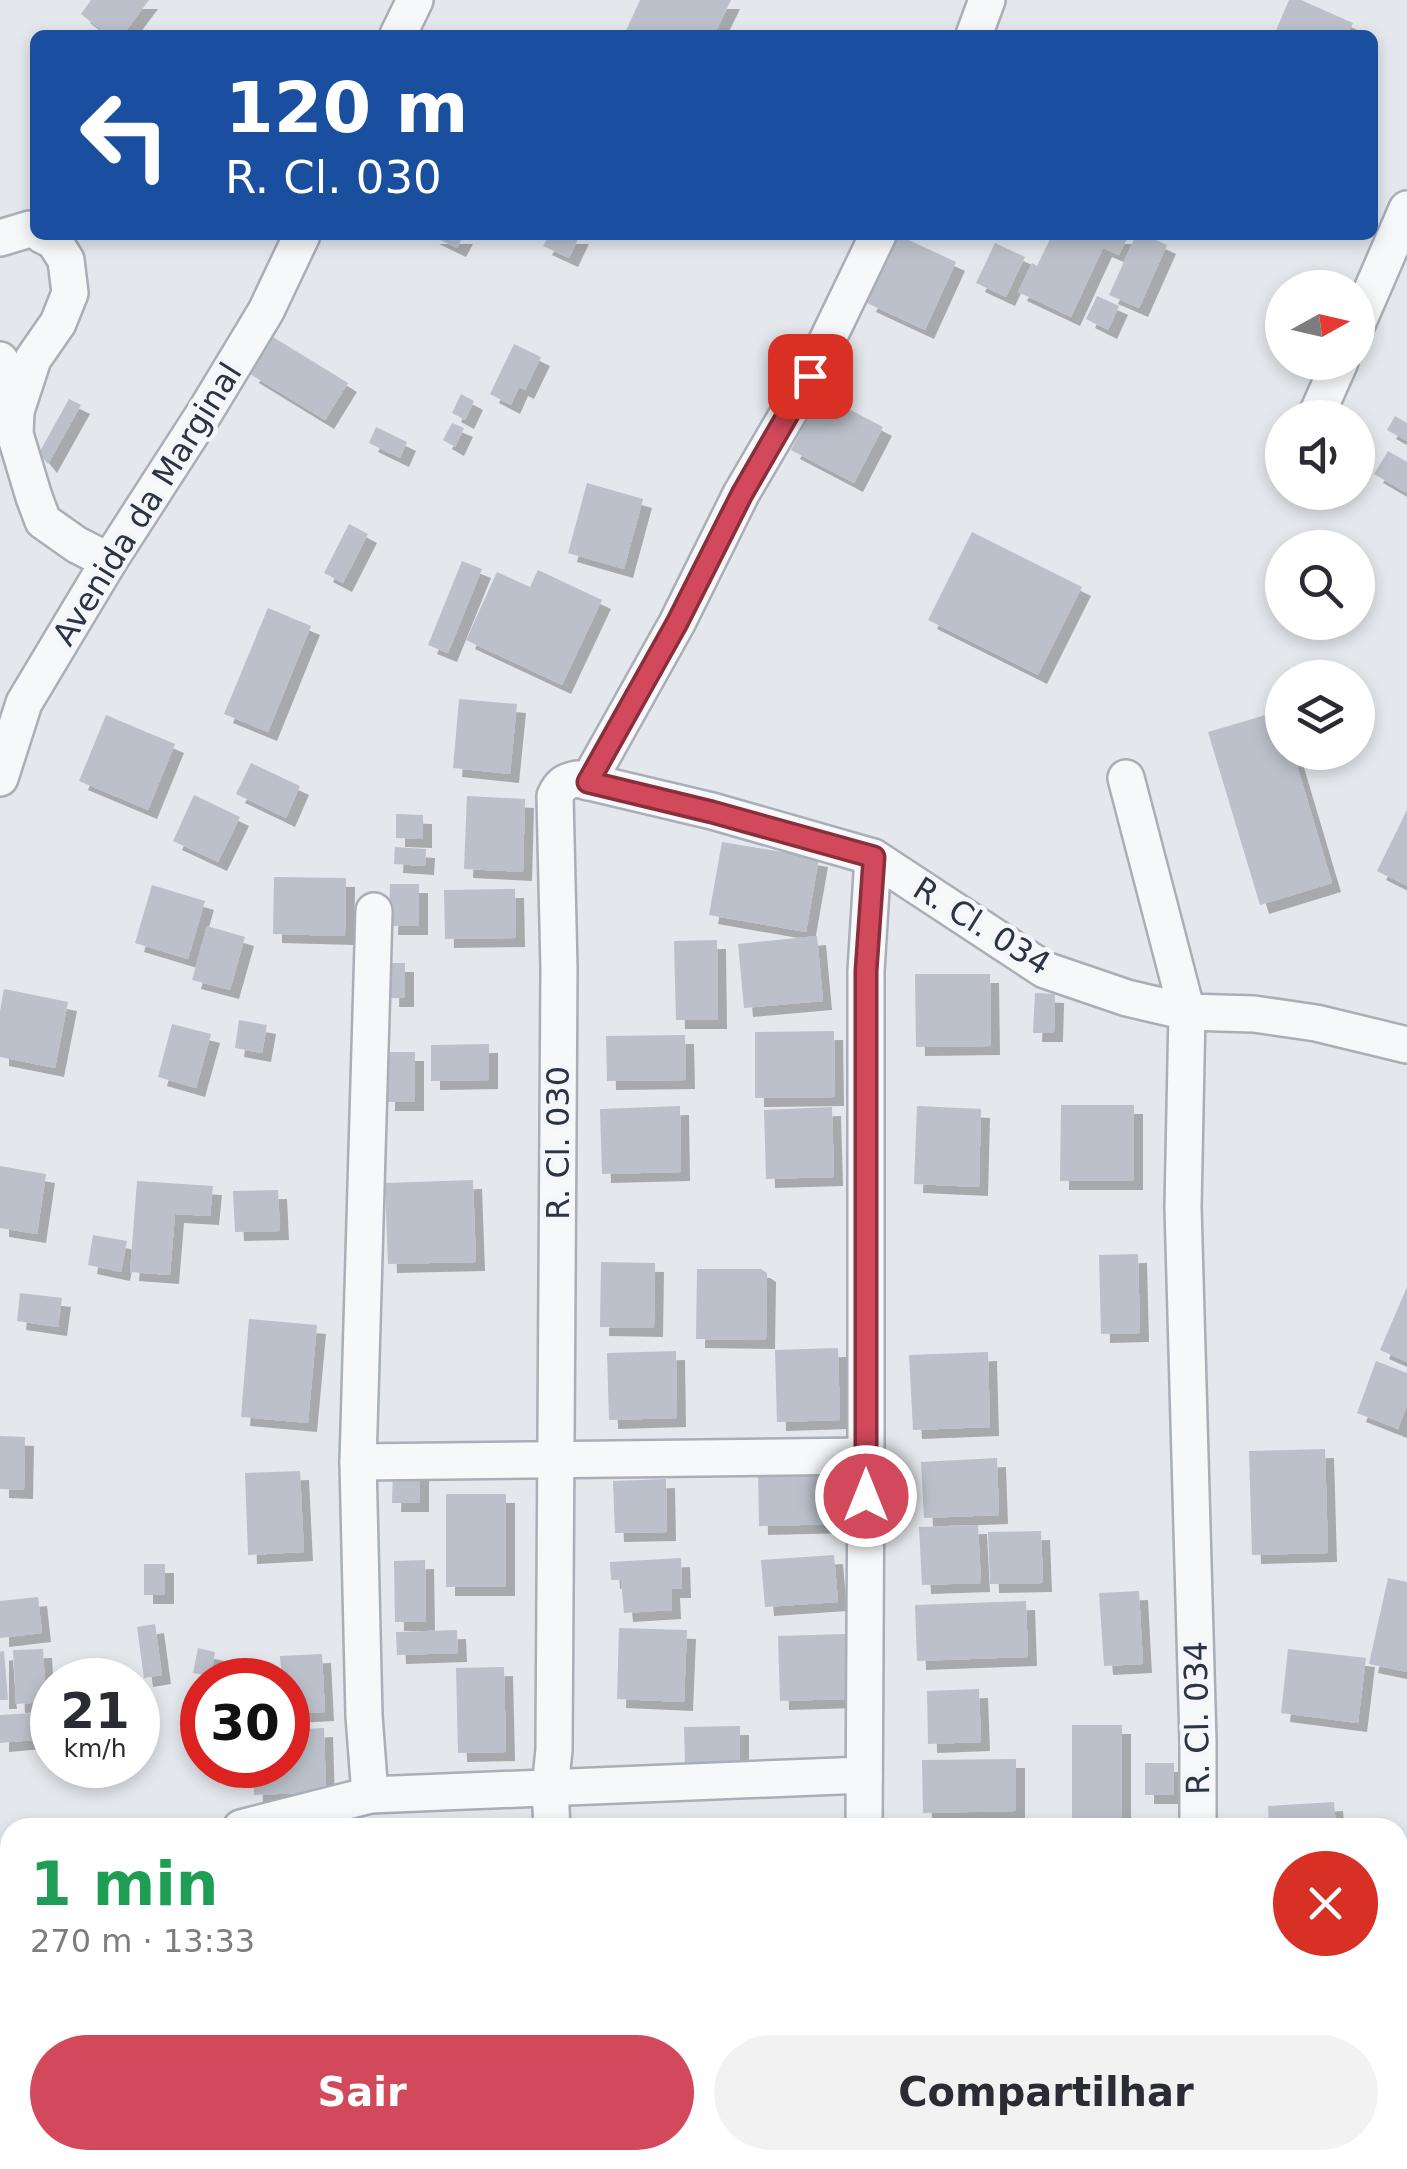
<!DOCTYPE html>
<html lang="pt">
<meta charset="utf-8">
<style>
:root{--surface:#fff;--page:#f2f2f3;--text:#2b2b33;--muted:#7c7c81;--accent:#d1495b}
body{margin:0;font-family:"DejaVu Sans",sans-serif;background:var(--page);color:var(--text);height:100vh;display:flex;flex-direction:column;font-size:38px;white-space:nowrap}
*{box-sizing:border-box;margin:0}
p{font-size:32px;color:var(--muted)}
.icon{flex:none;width:55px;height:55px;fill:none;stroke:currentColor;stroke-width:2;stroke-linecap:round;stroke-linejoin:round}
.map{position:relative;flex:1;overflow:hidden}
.side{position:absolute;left:0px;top:1818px;width:1408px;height:352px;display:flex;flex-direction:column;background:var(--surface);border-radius:30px 30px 0 0;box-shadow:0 5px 15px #0003}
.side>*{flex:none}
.banner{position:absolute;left:30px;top:30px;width:1348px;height:210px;border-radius:15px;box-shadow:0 5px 15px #0003;background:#1a4fa0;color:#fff;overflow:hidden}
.needle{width:65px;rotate:82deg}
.controls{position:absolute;left:1265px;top:270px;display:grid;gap:20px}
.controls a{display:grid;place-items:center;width:110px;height:110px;border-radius:50%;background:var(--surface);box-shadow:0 5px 15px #0003;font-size:50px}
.speed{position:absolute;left:30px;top:1658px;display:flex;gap:20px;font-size:50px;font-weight:700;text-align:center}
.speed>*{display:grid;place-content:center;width:130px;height:130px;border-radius:50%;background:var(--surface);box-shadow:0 5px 15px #0003;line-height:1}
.speed small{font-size:25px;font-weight:400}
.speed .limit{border:15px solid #d22;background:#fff;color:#111}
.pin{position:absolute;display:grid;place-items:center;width:85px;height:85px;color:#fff;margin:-42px;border-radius:20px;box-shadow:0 5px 15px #0006}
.me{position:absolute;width:110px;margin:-55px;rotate:0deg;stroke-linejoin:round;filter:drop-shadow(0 0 8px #0008)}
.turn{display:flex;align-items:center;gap:35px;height:210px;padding:0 30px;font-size:45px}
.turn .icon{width:130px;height:130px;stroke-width:2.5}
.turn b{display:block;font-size:70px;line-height:85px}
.round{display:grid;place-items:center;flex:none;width:105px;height:105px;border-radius:52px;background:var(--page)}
.head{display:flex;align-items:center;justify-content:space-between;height:170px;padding:0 30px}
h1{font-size:60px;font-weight:700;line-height:75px;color:#1e9e55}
.button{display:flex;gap:20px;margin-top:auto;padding:20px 30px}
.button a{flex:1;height:115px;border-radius:60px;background:var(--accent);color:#fff;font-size:40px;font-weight:700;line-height:115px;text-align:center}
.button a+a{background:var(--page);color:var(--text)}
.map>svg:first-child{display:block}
.building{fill:#bbc0ca;filter:url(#shadow)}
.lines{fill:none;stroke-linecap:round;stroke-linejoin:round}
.street-casing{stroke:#a9aeb7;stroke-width:40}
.street{stroke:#f7f8fa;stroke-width:35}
.route-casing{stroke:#882f3b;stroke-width:25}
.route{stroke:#d1495b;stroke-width:18}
.labels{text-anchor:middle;stroke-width:9;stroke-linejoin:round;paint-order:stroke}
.street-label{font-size:32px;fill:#2b3445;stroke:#f4f6f9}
</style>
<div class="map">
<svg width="1407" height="2169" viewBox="0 0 1407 2169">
<defs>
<filter id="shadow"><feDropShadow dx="9" dy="9" stdDeviation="0" flood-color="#0004"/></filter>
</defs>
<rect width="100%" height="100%" fill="#e4e7ec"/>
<!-- building -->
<g class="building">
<path d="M91 0H149L123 35H108L81 14Z"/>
<path d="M640 0H731L714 35H624Z"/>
<path d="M1289 0H1301L1353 23 1347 35H1274Z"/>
<path d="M430 235H464L457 248Z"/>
<path d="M549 235H580L569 258 543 246Z"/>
<path d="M898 235 956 262 925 330 867 303Z"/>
<path d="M1052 235H1129L1119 255 1103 248 1071 317 1018 292 1032 263 1037 266Z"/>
<path d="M1136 235H1145L1167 245 1139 308 1109 295Z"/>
<path d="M995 243 1025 257 1006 297 976 283Z"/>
<path d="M1097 296 1119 306 1108 330 1086 319Z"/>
<path d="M273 337 348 383 325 420 250 374Z"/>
<path d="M514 344 541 357 525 390 519 387 511 405 490 394Z"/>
<path d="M461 394 474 401 465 420 452 413Z"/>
<path d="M820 394 883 427 854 483 791 450Z"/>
<path d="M69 399 81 405 48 464 39 453Z"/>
<path d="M1395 416 1407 423V441L1387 430Z"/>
<path d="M452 423 464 428 455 447 443 440Z"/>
<path d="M376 427 407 442 400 458 369 443Z"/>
<path d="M1388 451 1407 462V493L1374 474Z"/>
<path d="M587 483 643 499 624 569 568 553Z"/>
<path d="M349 524 368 534 343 583 324 573Z"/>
<path d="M972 532 1082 587 1038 675 928 620Z"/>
<path d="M462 561 482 569 448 653 428 645Z"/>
<path d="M538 570 602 600 562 685 466 640 497 572 530 587Z"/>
<path d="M268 608 311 626 268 732 224 714Z"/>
<path d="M459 699 517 704 510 774 453 768Z"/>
<path d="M1280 711 1282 718V752H1293L1332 883 1260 905 1208 732Z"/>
<path d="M106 715 175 744 148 810 79 781Z"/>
<path d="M251 763 300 786 286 818 236 794Z"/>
<path d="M194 795 240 817 218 862 173 841Z"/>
<path d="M467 796 525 799 523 872 464 869Z"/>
<path d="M1407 810V886L1377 871Z"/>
<path d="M396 814 423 815V839L396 838Z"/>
<path d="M722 842 819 858 806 932 709 915Z"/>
<path d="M395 847 426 849 425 866 394 864Z"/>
<path d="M274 877 346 878 345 936 273 934Z"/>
<path d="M390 884H419V926H389Z"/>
<path d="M152 885 205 901 188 959 135 943Z"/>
<path d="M515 889 516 938 445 939 444 890Z"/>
<path d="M207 926 245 937 230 990 192 980Z"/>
<path d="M817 936 823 1001 744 1008 738 944Z"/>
<path d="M717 940 718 1020H676L674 941Z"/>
<path d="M391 963H405V998H390Z"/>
<path d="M915 974H990L991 1046 916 1047Z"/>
<path d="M4 989 68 1002 55 1068 0 1057V1011Z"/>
<path d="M1035 993 1055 994 1054 1033H1033Z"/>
<path d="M239 1020 267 1025 262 1053 235 1048Z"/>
<path d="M172 1024 211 1034 196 1088 158 1077Z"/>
<path d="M834 1031 835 1097 755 1098V1032Z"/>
<path d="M685 1035 686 1080 607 1081 606 1036Z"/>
<path d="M489 1044V1080L431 1081V1045Z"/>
<rect x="386" y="1052" width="29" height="50"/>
<path d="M1061 1105H1134V1181H1060Z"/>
<path d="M680 1106 681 1172 602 1174 600 1109Z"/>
<path d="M917 1106 981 1109 979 1187 914 1184Z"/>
<path d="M832 1107 834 1177 766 1179 764 1110Z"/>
<path d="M0 1166 46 1174 37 1234 0 1228Z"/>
<path d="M473 1180 476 1262 388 1264 385 1183Z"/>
<path d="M137 1181 213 1186 210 1216 175 1214 170 1275 130 1272Z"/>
<path d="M278 1190 280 1231 235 1232 233 1191Z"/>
<path d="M93 1235 127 1241 121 1272 88 1265Z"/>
<path d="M1138 1254 1140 1333 1101 1334 1099 1255Z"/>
<path d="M601 1262 655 1263 654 1328 600 1327Z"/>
<path d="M697 1269H761L767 1273 766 1340 696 1339Z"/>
<path d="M1407 1287V1362L1380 1350Z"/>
<path d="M20 1293 62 1298 58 1327 17 1321Z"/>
<path d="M249 1319 317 1325 308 1423 241 1417Z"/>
<path d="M838 1348 840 1420 777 1422 775 1350Z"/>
<path d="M676 1351 677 1418 609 1420 607 1353Z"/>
<path d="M988 1352 990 1427 913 1430 909 1355Z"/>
<path d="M1376 1361 1407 1373V1405L1398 1429 1357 1413Z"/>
<path d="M0 1436 25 1437 24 1490 0 1489Z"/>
<path d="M1325 1449 1328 1553 1252 1555 1249 1451Z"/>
<path d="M997 1458 999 1515 924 1518 921 1462Z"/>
<path d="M393 1470 420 1471V1503H392Z"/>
<path d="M300 1471 304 1552 248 1555 245 1473Z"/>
<path d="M841 1471 843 1524 759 1526 758 1473Z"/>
<path d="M666 1479 667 1532 615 1533 613 1481Z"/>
<rect x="446" y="1494" width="60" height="93"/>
<path d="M978 1525 981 1583 922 1585 919 1527Z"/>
<path d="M1041 1531 1043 1583 990 1584 988 1532Z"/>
<path d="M834 1555 838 1602 765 1607 761 1560Z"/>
<path d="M681 1558 682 1589H671L672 1610 624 1613 621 1580H611L610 1562Z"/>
<path d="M425 1560 426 1622H395L394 1561Z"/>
<rect x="144" y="1564" width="21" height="31"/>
<path d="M1388 1578 1407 1582V1672L1369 1664Z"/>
<path d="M1139 1591 1143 1664 1104 1666 1099 1593Z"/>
<path d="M38 1597 42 1633 0 1638V1601Z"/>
<path d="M1026 1601 1028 1657 917 1661 915 1605Z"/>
<path d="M155 1624 162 1675 144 1678 137 1627Z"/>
<path d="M619 1628 687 1630 684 1702 617 1699Z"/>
<path d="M457 1630 458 1653 397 1655 396 1632Z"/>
<path d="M846 1634 848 1699 780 1701 778 1636Z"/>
<path d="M198 1648 215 1652 211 1676 193 1673Z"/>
<path d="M43 1649 46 1702 16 1704 13 1650Z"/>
<path d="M1288 1649 1366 1658 1358 1723 1281 1713Z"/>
<path d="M4 1651 8 1700H0V1652Z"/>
<path d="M322 1654 325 1712 288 1714V1680H282L280 1656Z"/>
<path d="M504 1667 506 1752 458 1753 456 1668Z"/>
<path d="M979 1689 981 1742 928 1744 927 1691Z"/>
<path d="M32 1713 34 1740 0 1743V1715Z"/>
<rect x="1072" y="1725" width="50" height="103"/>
<path d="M740 1726V1764H685L684 1727Z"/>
<path d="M324 1728 326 1792 254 1795 253 1765H288V1730Z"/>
<path d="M1016 1759V1811L923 1813 922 1760Z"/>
<rect x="1145" y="1763" width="29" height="32"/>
<path d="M1334 1802 1336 1828H1269L1268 1806Z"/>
<path d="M10 1867V1932H0V1868Z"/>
<path d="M0 1976H10V2041L2 2042Z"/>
<path d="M1400 2135H1407V2163H1401Z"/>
<rect x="617" y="2160" width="67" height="9"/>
<rect x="796" y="2160" width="60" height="9"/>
<path d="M924 2160H980L981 2169H925Z"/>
<rect x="1011" y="2160" width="65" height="9"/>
<path d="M420 2161 445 2165V2169H419Z"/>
</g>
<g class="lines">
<!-- street casing -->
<g class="street-casing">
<g id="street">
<path d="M398 35 415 0"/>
<path d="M974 35 987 0"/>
<path d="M42 235 54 241 66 260 70 293 58 323 33 359 16 411 15 434 34 497 43 521 77 545 109 561"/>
<path d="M0 238 30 229 35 231"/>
<path d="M1358 322 1407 209"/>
<path d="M0 360 16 411"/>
<path d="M1316 416 1340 362"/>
<path d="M0 778 24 703 109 561 205 412 266 311 302 235"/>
<path d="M1126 778 1187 1012 1254 1014 1316 1023 1407 1045"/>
<path d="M588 782 677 623 741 494 810 376 878 235"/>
<path d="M374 911 358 1462 866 1456"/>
<path d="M358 1462 364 1716 370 1795 864 1775"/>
<path d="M241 1828 370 1795"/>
<path d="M552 1828 550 1788 554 1750 559 969 555 796C560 785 565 781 577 779L712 811 873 857"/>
<path d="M864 1828 866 1456V971L873 857 1045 970 1127 998 1187 1012 1183 1207 1198 1742V1828"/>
<path d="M227 2169 228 2160"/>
<path d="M559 2169 560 2160"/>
<path d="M1196 2169V2160"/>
</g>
</g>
<!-- street -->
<use href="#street" class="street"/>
</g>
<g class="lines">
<!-- route casing -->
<g class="route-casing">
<path id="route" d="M810 376 742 494 677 623 588 782 712 812 874 857 866 971V1496"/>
</g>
<!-- route -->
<use href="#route" class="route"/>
</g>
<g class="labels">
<!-- street labels -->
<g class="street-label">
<text transform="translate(147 504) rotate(-58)" y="11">Avenida da Marginal</text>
<text transform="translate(982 926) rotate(32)" y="11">R. Cl. 034</text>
<text transform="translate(558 1143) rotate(-90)" y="11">R. Cl. 030</text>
<text transform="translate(1197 1718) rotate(-91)" y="11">R. Cl. 034</text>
</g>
</g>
</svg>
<div class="controls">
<a><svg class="needle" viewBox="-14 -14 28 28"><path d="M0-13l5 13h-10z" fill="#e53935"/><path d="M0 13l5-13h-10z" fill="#7c7c81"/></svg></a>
<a><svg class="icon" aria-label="sound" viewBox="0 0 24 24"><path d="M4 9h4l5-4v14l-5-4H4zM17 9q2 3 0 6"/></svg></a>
<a><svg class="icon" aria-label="search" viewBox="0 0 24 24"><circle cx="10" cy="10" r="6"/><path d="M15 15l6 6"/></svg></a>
<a><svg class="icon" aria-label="layers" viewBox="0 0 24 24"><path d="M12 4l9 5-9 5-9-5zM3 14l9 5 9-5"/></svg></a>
</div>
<div class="speed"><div>21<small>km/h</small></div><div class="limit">30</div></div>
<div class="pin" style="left:810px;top:376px;background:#d93025"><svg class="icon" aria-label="arrive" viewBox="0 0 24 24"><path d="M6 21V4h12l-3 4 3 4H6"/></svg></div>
<svg class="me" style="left:866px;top:1496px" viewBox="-20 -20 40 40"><circle r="17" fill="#d1495b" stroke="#fff" stroke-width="3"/><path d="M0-11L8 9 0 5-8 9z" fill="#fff"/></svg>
<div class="banner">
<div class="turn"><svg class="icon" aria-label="left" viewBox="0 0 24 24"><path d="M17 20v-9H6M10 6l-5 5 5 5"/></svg><div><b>120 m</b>R. Cl. 030</div></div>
</div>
<section class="side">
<div class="head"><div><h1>1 min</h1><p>270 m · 13:33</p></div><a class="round" style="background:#d93025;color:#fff"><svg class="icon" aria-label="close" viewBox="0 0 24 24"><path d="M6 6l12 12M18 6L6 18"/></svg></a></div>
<div class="button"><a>Sair</a><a>Compartilhar</a></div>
</section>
</div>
